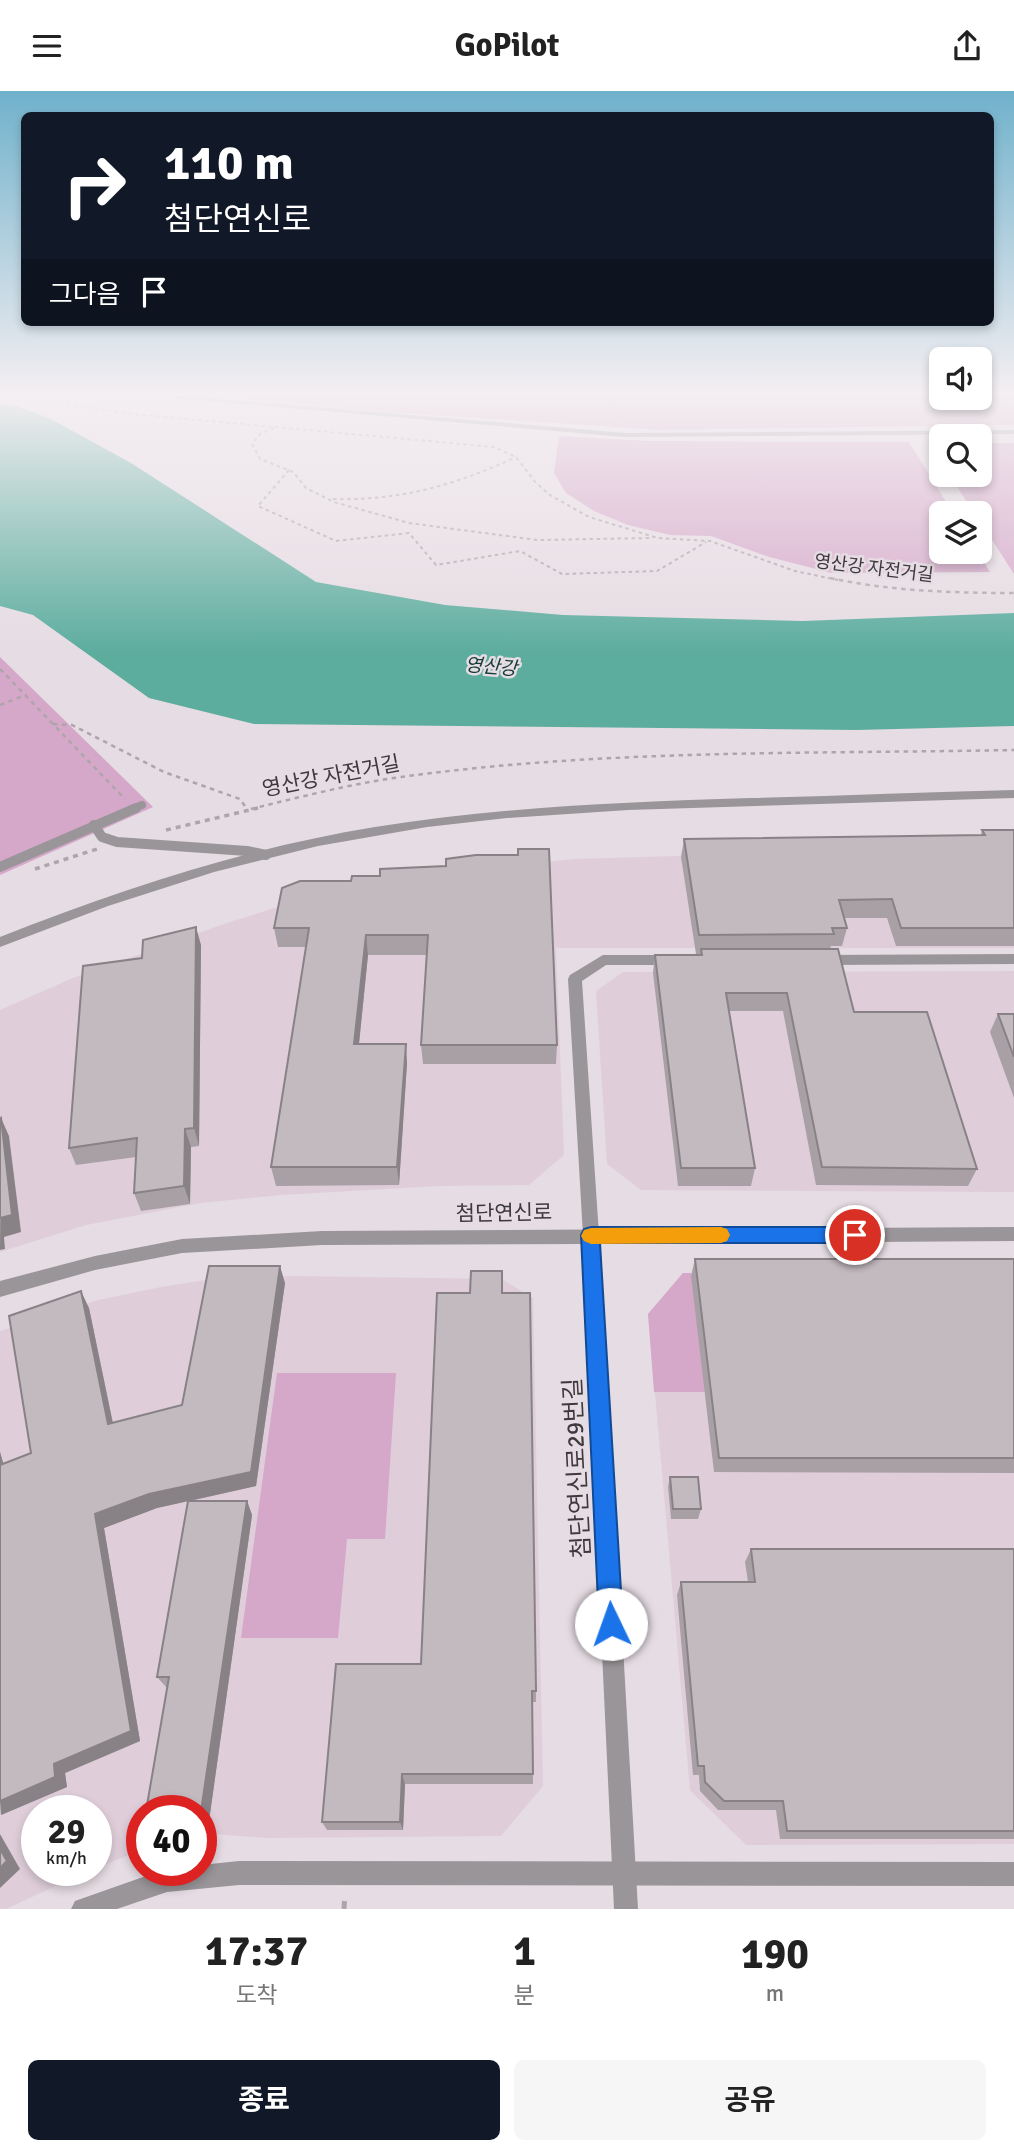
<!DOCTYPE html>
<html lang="ko">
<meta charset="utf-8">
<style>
:root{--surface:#fff;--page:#f6f6f6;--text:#222;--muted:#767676;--accent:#111827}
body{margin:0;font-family:Signika,"Noto Sans KR",sans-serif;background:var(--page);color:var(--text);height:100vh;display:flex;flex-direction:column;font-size:26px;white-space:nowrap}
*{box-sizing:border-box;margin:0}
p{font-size:23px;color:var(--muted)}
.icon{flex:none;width:38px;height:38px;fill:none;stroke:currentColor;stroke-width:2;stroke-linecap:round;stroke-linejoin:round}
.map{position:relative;height:1818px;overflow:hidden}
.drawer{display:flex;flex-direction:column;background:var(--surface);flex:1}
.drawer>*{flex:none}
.hud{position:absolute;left:21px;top:21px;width:973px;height:214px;border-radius:10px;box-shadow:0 4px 10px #0003;background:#111827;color:#fff;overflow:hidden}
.tools{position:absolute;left:929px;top:256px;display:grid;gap:14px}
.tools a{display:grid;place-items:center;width:63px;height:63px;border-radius:10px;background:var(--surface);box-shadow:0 4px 10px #0003;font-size:35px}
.speed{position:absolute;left:21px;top:1704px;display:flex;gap:14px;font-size:35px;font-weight:700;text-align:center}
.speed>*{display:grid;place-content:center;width:91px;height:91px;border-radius:50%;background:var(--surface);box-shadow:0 4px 10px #0003;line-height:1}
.speed small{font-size:18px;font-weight:400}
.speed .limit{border:10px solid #d22;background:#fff;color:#111}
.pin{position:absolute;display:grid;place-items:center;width:60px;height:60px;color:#fff;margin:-30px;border:4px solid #fff;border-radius:50%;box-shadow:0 2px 7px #0007}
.me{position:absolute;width:77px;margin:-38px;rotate:357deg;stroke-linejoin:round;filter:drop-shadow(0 0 5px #0008)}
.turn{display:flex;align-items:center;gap:24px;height:147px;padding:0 28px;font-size:32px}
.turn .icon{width:91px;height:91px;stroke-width:2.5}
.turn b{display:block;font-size:49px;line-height:60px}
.then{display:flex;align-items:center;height:66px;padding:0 28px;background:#0003;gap:14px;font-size:26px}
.eta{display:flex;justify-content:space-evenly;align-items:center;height:119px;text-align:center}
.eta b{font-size:42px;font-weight:700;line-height:49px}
.action{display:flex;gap:14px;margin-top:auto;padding:14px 28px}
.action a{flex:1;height:80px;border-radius:10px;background:var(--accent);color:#fff;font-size:28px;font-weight:700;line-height:80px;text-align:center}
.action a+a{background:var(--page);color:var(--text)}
header{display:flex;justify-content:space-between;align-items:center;height:91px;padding:0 28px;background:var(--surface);font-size:32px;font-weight:700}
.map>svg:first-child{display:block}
.built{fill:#dfceda}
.green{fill:#d5a7c9}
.water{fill:#5dad9f}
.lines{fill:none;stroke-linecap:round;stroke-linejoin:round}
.path-far3{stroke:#ada5ab;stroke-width:2;stroke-dasharray:3.5 3.5;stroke-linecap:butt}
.path-far2{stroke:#ada5ab;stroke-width:2.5;stroke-dasharray:4.5 4.5;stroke-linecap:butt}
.path-far1{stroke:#ada5ab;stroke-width:3.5;stroke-dasharray:5 5;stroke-linecap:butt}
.path{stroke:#ada5ab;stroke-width:5;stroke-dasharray:8 8;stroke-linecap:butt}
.service-far1{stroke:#999598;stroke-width:8}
.service{stroke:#999598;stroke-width:10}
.minor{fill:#999598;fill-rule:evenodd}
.tertiary{fill:#999598;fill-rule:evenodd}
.wall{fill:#a8a0a5}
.shaded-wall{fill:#888286}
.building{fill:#c3bac0;stroke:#888286;stroke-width:2}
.route{fill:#1a73e8;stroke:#114b97;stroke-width:2}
.slow{fill:#f59e0b}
.labels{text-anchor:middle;stroke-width:5;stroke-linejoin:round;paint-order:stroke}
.far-street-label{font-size:18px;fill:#3d393c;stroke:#e6dce3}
.far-water-label{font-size:19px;font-style:italic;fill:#153b35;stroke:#e6dce3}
.street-label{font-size:21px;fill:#3d393c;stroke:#e6dce3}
.near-street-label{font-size:24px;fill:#3d393c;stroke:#e6dce3}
</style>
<header><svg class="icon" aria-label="menu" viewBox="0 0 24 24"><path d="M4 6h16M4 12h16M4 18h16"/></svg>GoPilot<svg class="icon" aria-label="share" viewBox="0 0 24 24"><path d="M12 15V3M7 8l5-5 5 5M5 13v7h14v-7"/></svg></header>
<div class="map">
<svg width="1014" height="1818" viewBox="0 0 1014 1818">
<rect width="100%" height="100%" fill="#e6dce3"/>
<!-- built -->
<g class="built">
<path d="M1014 755V857H556L564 1064 529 1094 439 1095 281 1104 201 1112 86 1134 0 1161V919L73 887 227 832 342 796 430 783 575 768Z"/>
<path d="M1014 880V1101L641 1099 607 1073 596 900 623 881Z"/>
<path d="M683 1182H1014V1753L746 1754 690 1699 648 1223Z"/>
<path d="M294 1185 502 1188 533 1207 543 1695 501 1745 266 1747 201 1742V1720H142V1759L96 1777V1720H37V1780H88L6 1818H0V1240L98 1209 161 1196 218 1187Z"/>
</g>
<!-- green -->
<g class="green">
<path d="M212 305H1014V334L660 339 384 321Z"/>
<path d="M559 345 648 350 909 351 953 422H942V460H977L990 481 832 482 769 466 711 445 670 444 628 434 594 420 566 402 554 382Z"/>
<path d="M980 352H1014V483L980 430V422H974L949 383H980Z"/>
<path d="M0 566 153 716 0 784Z"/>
<path d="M683 1182H691L705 1301H654L648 1223Z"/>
<path d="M277 1282H396L385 1448H347L338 1547H241Z"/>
</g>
<!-- water -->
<path class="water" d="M0 313 16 315 51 328 131 372 316 491 445 514 563 524 803 530 1014 522V635L857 639 254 633 149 607 33 524 0 515Z"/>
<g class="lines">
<!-- path-far3 -->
<g class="path-far3">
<path d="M11 305 132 323 494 356 516 366 536 392 550 404 589 426 658 447 710 450 795 480 838 489"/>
<path d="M612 305 616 327 613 334"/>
<path d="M941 305 957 330"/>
<path d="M274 337 260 343 252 353 260 368 293 381 306 397 334 411 409 432 537 449 652 447"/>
<path d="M289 379 258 415 336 450 409 442 436 474 520 460 562 483 657 480 706 451"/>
<path d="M333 408C399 410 456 394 516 366"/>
</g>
<!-- path-far2 -->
<g class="path-far2">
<path d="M830 487C889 500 953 502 1014 502"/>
<path d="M0 578 125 708"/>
<path d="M0 614 26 604"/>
<path d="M53 633 72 634 164 681 240 708 247 718"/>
<path d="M251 718C300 706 350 693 401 686 603 658 810 663 1014 659"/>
</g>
<!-- path-far1 -->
<g class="path-far1">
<path d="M166 739 258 717"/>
<path d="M35 778 97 758"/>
</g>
<!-- path -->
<path class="path" d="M344 1818 345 1803"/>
<!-- service-far1 -->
<path class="service-far1" d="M132 718 142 714"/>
<!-- service -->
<g class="service">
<path d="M94 734 102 746 117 751 247 760 266 764"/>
<path d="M0 776 136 717"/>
</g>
<!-- minor -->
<g class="minor">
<path d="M1014 699V707L628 719 507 727 427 736 318 755 214 781 108 815 0 856V846C121 798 246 757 375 736 499 716 624 711 750 707 838 705 926 701 1014 699Z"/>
<path d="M1014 863V873L823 874 816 869 823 864Z"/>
<path d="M603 864H673L680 869 673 874H606L582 890 599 1144 597 1149 591 1151 585 1149 583 1144 568 888 570 884Z"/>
<path d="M239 1770 1014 1771V1795L239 1794 167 1801 117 1818H71L75 1810 160 1780H201V1774Z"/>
</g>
<!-- tertiary -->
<g class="tertiary">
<path d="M150 305H187L625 342 1014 339V343L625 346Z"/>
<path d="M1014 1136V1150L600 1153 638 1818H614L583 1153 322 1154 182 1162 95 1179 0 1206V1190L95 1165 182 1148 322 1140Z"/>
</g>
</g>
<!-- wall -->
<g class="wall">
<path d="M982 739H1014V855H896L887 827H844L847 837 842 855H831L830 858 854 921 977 1078 968 1095 816 1094 783 920H729L755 1077 751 1095H678L653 882 655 864H700V863H696L681 766 684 748 981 744Z"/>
<path d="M380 785 557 954 556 973H423L421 954 427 864H368L359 953 407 972 399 1094 276 1095 271 1076 306 856H278L274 837 351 790Z"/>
<path d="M201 854 199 1055 191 1056 190 1113 141 1120 134 1102 136 1066 76 1074 69 1057Z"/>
<path d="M998 923H1014V1007L990 941Z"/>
<path d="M695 1168H1014V1382L714 1381 691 1185Z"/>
<path d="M285 1192 256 1395 190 1410H247L252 1424 209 1730 201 1731V1720L167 1597 157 1586 188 1410 157 1417 104 1437 140 1650 65 1682 67 1696 1 1724 0 1361 3 1372 31 1362 89 1217 113 1332 182 1314Z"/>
<path d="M502 1202 536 1600V1611H532L533 1693H405L403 1739H327L322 1731 421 1573Z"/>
<path d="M670 1386 701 1418 698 1428H671L668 1396Z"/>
<path d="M751 1458H1014V1748H780L776 1719H718L700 1700 699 1684H693L677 1504 681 1491H748L745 1471Z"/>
</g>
<!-- shaded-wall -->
<g class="shaded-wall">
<path d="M196 836 201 854 199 1055 194 1037Z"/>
<path d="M366 844 368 864 357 972 354 953Z"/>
<path d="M406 953 407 972 399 1094 397 1076Z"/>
<path d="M1 1027 9 1045 21 1141 4 1146 5 1158 0 1159Z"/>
<path d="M185 1038 191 1056 190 1113 184 1095Z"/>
<path d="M280 1175 285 1192 256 1395 157 1417 104 1437 140 1650 65 1682 67 1696 1 1724 0 1710 54 1673 95 1423 149 1403Z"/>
<path d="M81 1200 89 1217 116 1348 108 1333Z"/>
<path d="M0 1361 8 1389 0 1378Z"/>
<path d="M247 1410 252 1424 209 1730 201 1731V1720Z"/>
<path d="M402 1683 405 1693 403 1739 400 1731Z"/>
<path d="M0 1743 20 1778 0 1797Z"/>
</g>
<!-- building -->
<g class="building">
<path d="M982 739H1014V837H901L892 808 839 809 847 837H832L834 843 699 844 684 748 985 744Z"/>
<path d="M518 758H549L557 954H421L428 844H366L354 953H406L397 1076H271L309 837H274L282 797 300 790H351L352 785H380V778L446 775V768L476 764H518Z"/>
<path d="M196 836 194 1037 185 1038 184 1095 134 1102 137 1047 69 1057 83 875 142 867 143 849Z"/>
<path d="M701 858H838L854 921H927L977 1078 822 1076 787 902H726L755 1077H681L655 864H702Z"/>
<path d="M998 923H1014V966Z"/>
<path d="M1 1027 12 1124 0 1127V1028Z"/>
<path d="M695 1168H1014V1367H719Z"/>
<path d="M209 1175H280L251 1381 149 1403 95 1423 131 1640 54 1673 55 1686 0 1710V1374L31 1362 9 1225 81 1200 108 1333 182 1314Z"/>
<path d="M471 1180H502V1202H530L536 1600H532L533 1683H402L400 1731H322L336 1573H421L437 1202H470Z"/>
<path d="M670 1386H698L701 1418H673Z"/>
<path d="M188 1410H247L201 1720H146L169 1586H157Z"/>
<path d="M751 1458H1014V1740H787L783 1710H724L705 1691 704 1675H698L681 1491H755Z"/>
<path d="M0 1758 7 1770 0 1777Z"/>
</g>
<!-- sky -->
<linearGradient id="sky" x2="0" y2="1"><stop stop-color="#70b1cb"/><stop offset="0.54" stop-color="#f4eff2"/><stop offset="1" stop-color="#f4eff2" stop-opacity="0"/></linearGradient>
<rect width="1014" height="560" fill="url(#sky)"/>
<!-- route -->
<path class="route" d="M591 1136H855L862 1138 865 1144 862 1149 855 1152H600L623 1533 619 1541 611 1545 603 1541 599 1533 581 1144 584 1138Z"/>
<!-- slow -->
<path class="slow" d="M721 1136 727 1138 730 1144 727 1150 721 1152 591 1153 584 1150 581 1145 584 1139 591 1137Z"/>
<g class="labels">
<!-- far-street labels -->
<g class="far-street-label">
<text transform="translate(874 477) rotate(7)" y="6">영산강 자전거길</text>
</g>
<!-- far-water labels -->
<g class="far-water-label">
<text transform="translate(491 575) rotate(5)" y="7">영산강</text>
</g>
<!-- street labels -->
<g class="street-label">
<text transform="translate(331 685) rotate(-11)" y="7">영산강 자전거길</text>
<text transform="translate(504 1122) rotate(-1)" y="7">첨단연신로</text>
</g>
<!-- near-street labels -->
<g class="near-street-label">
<text transform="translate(577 1377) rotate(-93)" y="8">첨단연신로29번길</text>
</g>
</g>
</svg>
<div class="tools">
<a><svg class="icon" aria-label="sound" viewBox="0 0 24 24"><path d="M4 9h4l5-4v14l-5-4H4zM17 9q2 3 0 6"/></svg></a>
<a><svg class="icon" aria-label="search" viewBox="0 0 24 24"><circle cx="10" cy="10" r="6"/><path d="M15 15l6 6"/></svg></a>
<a><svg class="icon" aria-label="layers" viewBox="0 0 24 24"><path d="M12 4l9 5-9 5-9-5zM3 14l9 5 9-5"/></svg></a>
</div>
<div class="speed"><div>29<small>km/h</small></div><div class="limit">40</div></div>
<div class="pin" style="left:855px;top:1144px;background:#d93025"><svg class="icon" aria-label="arrive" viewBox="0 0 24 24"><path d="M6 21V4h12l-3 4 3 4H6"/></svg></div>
<svg class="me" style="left:611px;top:1533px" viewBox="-20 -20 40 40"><circle r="19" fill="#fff"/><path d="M0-13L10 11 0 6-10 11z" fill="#1a73e8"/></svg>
<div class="hud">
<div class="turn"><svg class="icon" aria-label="right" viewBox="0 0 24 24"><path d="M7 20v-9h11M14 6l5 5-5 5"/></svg><div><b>110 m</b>첨단연신로</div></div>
<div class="then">그다음<svg class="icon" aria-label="arrive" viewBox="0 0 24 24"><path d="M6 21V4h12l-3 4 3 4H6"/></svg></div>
</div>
</div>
<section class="drawer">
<div class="eta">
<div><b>17:37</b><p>도착</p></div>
<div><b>1</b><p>분</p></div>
<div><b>190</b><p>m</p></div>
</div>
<div class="action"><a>종료</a><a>공유</a></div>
</section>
